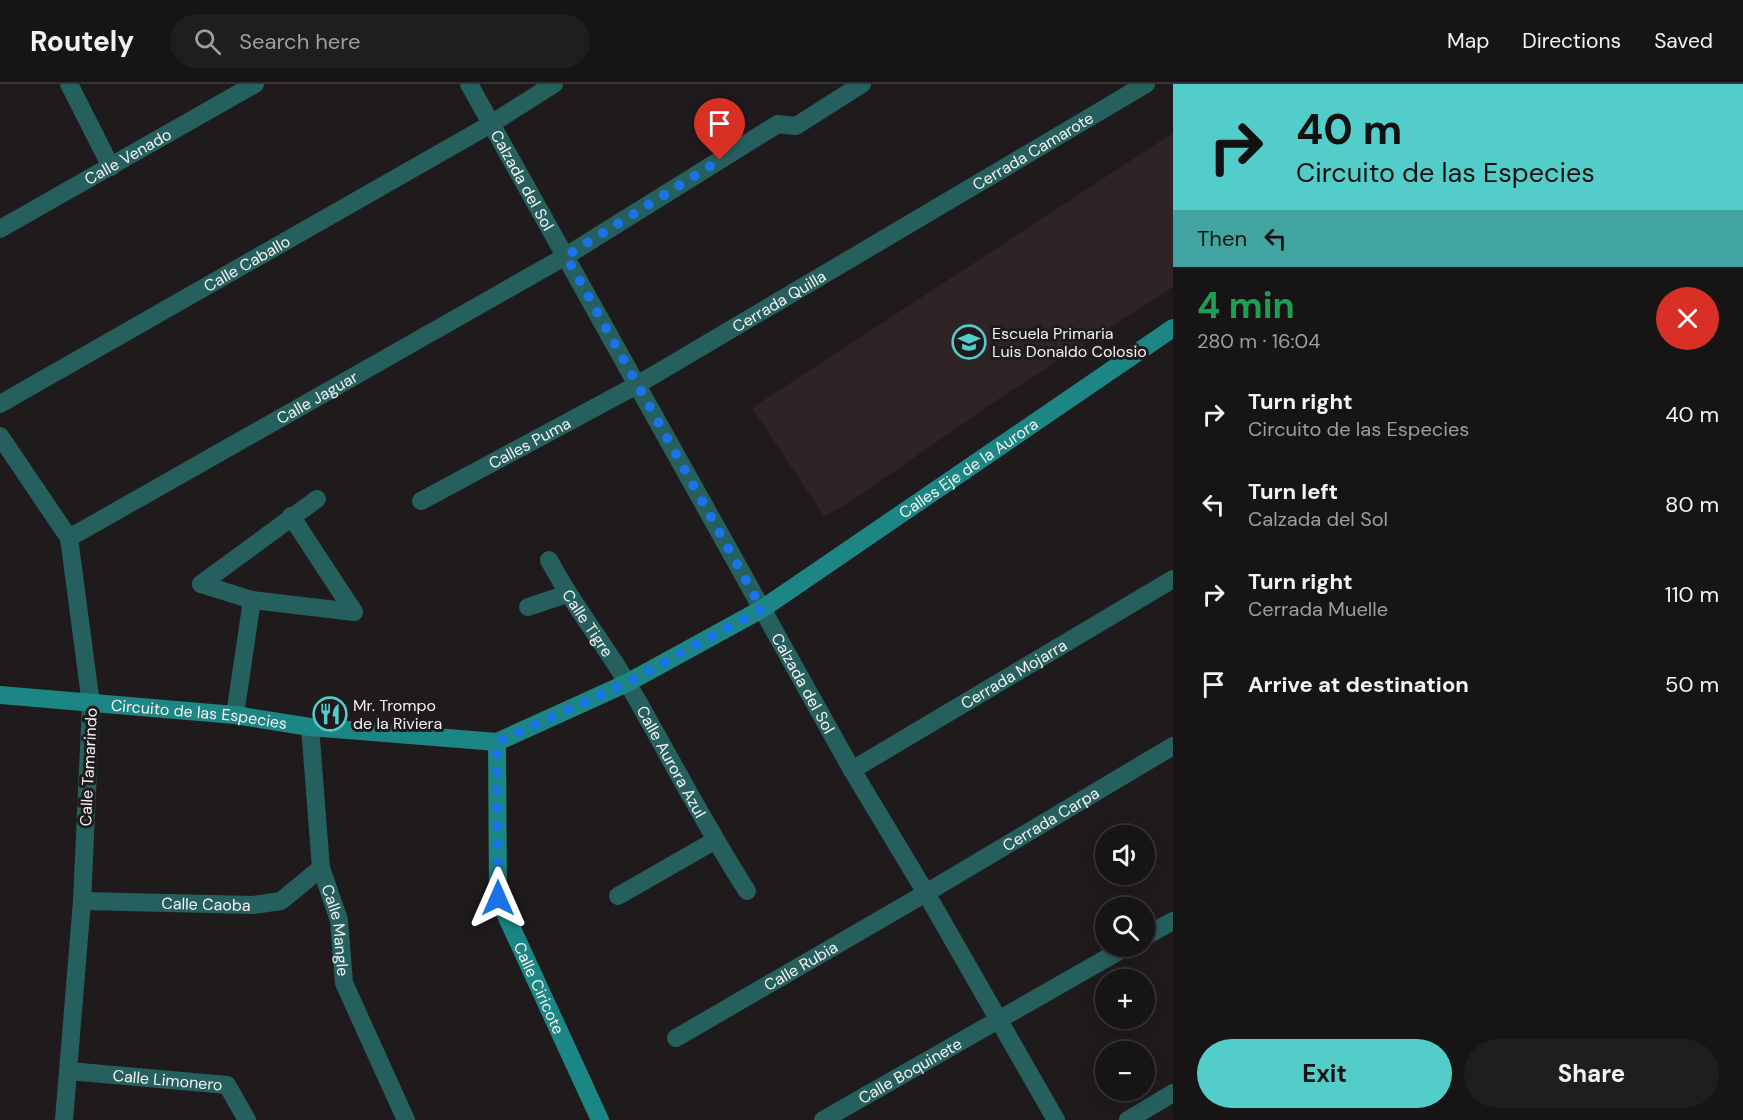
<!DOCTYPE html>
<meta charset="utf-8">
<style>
:root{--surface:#171415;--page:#201d1e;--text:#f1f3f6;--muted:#9e9ea0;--line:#363334;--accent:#53cdc9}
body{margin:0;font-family:"DM Sans",sans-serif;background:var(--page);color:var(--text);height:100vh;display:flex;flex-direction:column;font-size:22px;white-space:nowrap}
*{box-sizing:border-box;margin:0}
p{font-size:20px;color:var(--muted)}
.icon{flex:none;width:33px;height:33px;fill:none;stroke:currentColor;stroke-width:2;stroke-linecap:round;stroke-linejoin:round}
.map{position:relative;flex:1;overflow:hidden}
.details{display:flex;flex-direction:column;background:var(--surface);width:570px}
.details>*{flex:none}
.banner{background:#53cdc9;color:#111;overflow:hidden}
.buttons{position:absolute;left:1095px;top:741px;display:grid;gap:12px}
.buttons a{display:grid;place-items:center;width:60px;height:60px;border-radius:50%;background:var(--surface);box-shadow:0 3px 15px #0003,0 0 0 2px var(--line);font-size:30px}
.pin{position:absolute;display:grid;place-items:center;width:51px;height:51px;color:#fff;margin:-62px -26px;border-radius:50% 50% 50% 0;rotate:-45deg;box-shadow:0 0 6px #0007}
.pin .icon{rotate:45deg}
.me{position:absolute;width:66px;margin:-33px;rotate:0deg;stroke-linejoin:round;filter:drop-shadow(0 0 4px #0008)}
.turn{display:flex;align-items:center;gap:21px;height:126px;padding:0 24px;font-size:27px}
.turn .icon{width:78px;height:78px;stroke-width:2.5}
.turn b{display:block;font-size:42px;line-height:51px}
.then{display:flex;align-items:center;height:57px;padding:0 24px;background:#0003;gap:12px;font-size:22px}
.round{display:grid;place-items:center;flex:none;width:63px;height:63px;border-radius:32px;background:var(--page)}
.summary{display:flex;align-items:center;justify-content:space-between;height:102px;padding:0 24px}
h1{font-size:36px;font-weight:700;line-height:45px;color:#1e9e55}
.button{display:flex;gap:12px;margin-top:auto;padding:12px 24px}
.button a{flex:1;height:69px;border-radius:36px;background:var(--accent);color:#111;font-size:24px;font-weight:700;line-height:69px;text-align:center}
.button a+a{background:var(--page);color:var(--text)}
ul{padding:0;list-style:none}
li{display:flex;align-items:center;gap:18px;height:90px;padding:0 24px}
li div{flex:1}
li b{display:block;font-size:22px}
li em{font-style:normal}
header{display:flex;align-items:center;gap:36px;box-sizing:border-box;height:84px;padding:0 30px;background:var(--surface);border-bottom:2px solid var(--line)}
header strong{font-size:28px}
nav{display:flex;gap:33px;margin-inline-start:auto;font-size:21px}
.search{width:420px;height:54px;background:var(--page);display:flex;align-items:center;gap:15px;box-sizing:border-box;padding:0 21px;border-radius:33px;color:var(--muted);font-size:22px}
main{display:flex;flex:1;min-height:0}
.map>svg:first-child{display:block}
.built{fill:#2e2425}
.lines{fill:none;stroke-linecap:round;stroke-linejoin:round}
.street{stroke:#26605e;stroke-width:18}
.secondary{stroke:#1b8683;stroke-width:18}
.route{stroke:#1a73e8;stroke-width:10;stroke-dasharray:0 18}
.labels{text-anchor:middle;stroke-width:6;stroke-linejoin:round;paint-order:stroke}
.street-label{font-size:16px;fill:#f4f1f2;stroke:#1f1b1c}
.poi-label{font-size:16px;fill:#f4f1f2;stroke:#1f1b1c;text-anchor:start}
</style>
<header>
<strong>Routely</strong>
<div class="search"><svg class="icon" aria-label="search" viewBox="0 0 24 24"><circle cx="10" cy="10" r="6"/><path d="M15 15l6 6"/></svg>Search here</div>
<nav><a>Map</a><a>Directions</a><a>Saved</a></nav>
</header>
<main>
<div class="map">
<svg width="1173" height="1036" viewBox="0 0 1173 1036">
<rect width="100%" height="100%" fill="#1f1b1c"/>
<!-- built -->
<path class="built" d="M1173 49V203L1000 314 850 418 824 432 752 324Z"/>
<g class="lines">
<!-- street -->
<g class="street">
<path d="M69 0 111 83"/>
<path id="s1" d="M469 0 852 686 926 809 1056 1036"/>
<path id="s2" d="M0 145 255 0"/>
<path id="s3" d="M0 320 491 40 554 0"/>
<path d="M0 352 69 454 91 620 82 817 64 1036"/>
<path id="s4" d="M421 417 637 301 1146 0"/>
<path d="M291 432 354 528"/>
<path id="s5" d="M69 454 566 172 778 40 796 42 862 0"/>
<path id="s6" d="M549 476C572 520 603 558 628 600 668 669 704 740 747 807"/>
<path d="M201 500 252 516 354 528"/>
<path d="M201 500 317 415"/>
<path d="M528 523 567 510"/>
<path d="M235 631 252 516"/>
<path id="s7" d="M310 643 321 784 339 836 344 899 406 1036"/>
<path id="s8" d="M852 686 1173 495"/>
<path d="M618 812 714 757"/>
<path id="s9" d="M82 817 253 821 281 817 321 784"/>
<path d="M1144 853 1173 837"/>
<path id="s10" d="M676 954 926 809 1173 662"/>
<path id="s11" d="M69 987 227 1001 247 1036"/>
<path id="s12" d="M823 1036 1128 862"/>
<path d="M1128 1036 1173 1009"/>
</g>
<!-- secondary -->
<g class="secondary">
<path id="s13" d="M0 611 235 631 310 643 497 658 627 599 762 525 1173 244"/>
<path id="s14" d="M497 658 498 814 600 1036"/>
</g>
</g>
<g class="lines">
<!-- route -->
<path class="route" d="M498 814 497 658 627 599 762 525 566 172 720 76"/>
</g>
<!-- icons -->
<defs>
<g id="school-ring" transform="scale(1.725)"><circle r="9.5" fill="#1f1b1c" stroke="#53cdc9" stroke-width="1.5"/><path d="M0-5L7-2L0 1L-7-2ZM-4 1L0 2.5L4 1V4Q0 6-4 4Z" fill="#53cdc9"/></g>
<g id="restaurant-ring" transform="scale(1.725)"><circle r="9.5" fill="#1f1b1c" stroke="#53cdc9" stroke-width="1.5"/><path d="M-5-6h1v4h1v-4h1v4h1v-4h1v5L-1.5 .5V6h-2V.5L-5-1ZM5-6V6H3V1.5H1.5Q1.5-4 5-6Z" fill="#53cdc9"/></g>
</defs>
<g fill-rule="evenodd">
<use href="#school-ring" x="969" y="258"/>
<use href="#restaurant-ring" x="330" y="630"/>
</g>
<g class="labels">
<!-- street labels -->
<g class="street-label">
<text dy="6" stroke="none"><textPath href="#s4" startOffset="705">Cerrada Camarote</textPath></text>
<text dy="6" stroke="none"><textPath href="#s2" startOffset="147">Calle Venado</textPath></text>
<text dy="6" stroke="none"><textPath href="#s1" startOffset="110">Calzada del Sol</textPath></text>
<text dy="6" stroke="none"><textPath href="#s3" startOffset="284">Calle Caballo</textPath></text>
<text dy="6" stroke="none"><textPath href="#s4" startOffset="410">Cerrada Quilla</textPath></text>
<text dy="6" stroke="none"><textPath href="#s5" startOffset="285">Calle Jaguar</textPath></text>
<text dy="6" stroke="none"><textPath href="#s4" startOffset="123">Calles Puma</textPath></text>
<text dy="6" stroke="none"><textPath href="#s13" startOffset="1046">Calles Eje de la Aurora</textPath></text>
<text dy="6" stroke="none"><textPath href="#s6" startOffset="74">Calle Tigre</textPath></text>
<text dy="6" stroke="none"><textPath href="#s8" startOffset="188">Cerrada Mojarra</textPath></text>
<text dy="6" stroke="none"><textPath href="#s1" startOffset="686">Calzada del Sol</textPath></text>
<text dy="6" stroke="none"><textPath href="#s13" startOffset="200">Circuito de las Especies</textPath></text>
<text dy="6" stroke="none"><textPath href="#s6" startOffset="236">Calle Aurora Azul</textPath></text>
<text transform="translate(88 683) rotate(-87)" y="6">Calle Tamarindo</text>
<text dy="6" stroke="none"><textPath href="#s10" startOffset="434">Cerrada Carpa</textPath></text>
<text dy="6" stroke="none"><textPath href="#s9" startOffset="124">Calle Caoba</textPath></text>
<text dy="6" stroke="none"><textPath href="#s7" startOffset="206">Calle Mangle</textPath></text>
<text dy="6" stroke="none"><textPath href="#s10" startOffset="144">Calle Rubia</textPath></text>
<text dy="6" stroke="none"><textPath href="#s14" startOffset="255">Calle Ciricote</textPath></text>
<text dy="6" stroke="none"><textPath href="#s12" startOffset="100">Calle Boquinete</textPath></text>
<text dy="6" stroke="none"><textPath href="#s11" startOffset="99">Calle Limonero</textPath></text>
</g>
<!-- poi labels -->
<g class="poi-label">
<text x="992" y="255">Escuela Primaria<tspan x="992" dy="18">Luis Donaldo Colosio</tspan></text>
<text x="353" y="627">Mr. Trompo<tspan x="353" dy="18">de la Riviera</tspan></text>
</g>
</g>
</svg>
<div class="buttons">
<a><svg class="icon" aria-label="sound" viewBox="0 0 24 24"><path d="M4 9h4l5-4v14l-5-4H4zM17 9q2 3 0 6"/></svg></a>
<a><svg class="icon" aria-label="search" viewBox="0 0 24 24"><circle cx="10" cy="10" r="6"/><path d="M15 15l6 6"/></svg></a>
<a>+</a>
<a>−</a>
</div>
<div class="pin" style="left:720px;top:76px;background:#d93025"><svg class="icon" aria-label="arrive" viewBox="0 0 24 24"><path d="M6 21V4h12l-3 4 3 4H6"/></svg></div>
<svg class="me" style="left:498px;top:814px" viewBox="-20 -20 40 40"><path d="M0-17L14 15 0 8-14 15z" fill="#1a73e8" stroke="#fff" stroke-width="4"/></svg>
</div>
<section class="details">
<div class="banner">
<div class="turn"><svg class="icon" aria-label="right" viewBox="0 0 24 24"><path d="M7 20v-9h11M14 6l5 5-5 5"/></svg><div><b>40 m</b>Circuito de las Especies</div></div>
<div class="then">Then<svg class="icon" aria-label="left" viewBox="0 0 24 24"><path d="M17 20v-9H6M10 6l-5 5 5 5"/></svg></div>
</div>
<div class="summary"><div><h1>4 min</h1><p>280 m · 16:04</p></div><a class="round" style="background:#d93025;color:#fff"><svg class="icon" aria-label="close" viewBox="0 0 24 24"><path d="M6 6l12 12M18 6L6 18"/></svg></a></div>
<ul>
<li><svg class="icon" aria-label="right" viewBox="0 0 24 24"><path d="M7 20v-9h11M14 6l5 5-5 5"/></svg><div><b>Turn right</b><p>Circuito de las Especies</p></div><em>40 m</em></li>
<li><svg class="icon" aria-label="left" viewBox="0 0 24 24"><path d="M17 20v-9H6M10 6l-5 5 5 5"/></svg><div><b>Turn left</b><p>Calzada del Sol</p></div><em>80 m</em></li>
<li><svg class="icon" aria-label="right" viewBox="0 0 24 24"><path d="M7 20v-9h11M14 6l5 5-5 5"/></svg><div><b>Turn right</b><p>Cerrada Muelle</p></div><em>110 m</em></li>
<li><svg class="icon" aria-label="arrive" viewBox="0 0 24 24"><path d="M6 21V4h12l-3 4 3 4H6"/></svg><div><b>Arrive at destination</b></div><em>50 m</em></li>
</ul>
<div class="button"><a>Exit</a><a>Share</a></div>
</section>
</main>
